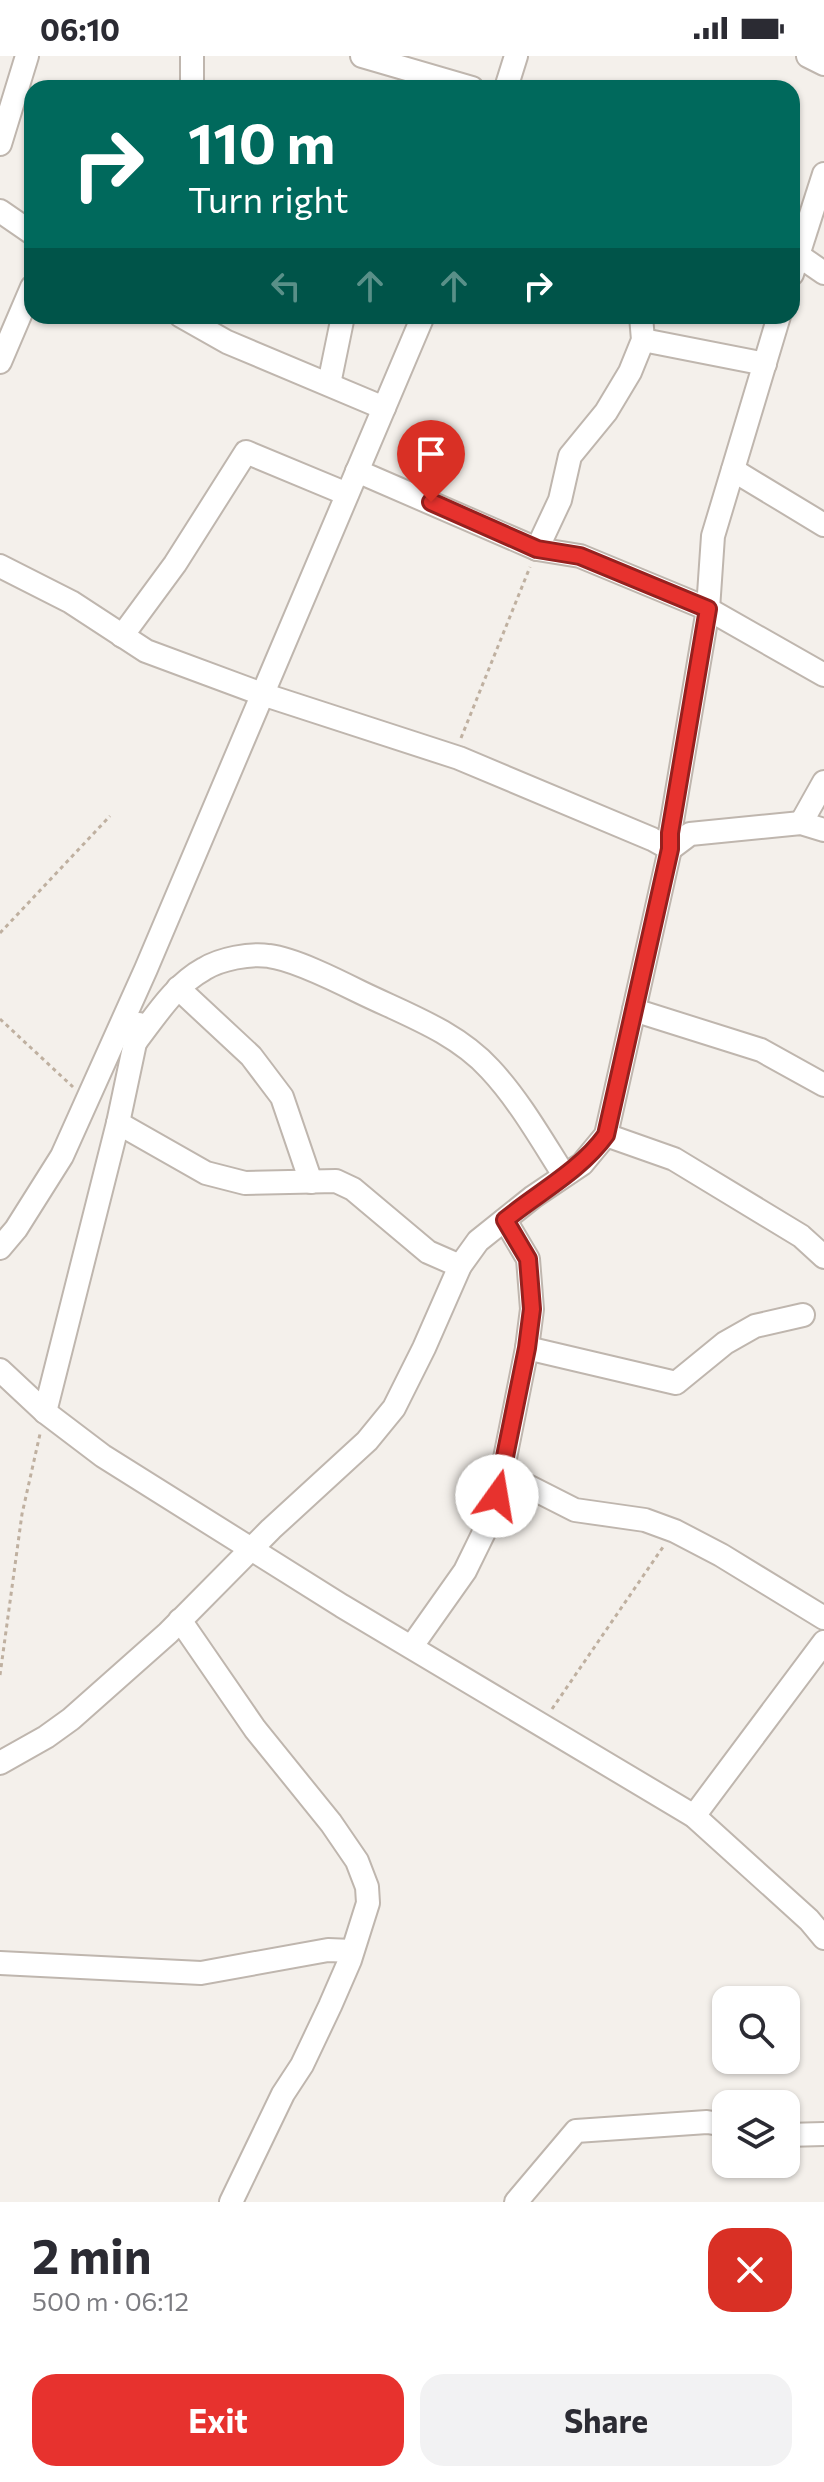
<!DOCTYPE html>
<meta charset="utf-8">
<style>
:root{--surface:#fff;--page:#f2f2f3;--text:#2b2b33;--muted:#7c7c81;--accent:#e7322e}
body{margin:0;font-family:Commissioner,sans-serif;background:var(--page);color:var(--text);height:100vh;display:flex;flex-direction:column;font-size:30px;white-space:nowrap}
*{box-sizing:border-box;margin:0}
p{font-size:26px;color:var(--muted)}
.icon{flex:none;width:44px;height:44px;fill:none;stroke:currentColor;stroke-width:2;stroke-linecap:round;stroke-linejoin:round}
.map{position:relative;height:2146px;overflow:hidden}
.drawer{display:flex;flex-direction:column;background:var(--surface);flex:1}
.drawer>*{flex:none}
.banner{position:absolute;left:24px;top:24px;width:776px;height:244px;border-radius:24px;box-shadow:0 2px 6px #0004;background:#00695c;color:#fff;overflow:hidden}
.tools{position:absolute;left:712px;top:1930px;display:grid;gap:16px}
.tools a{display:grid;place-items:center;width:88px;height:88px;border-radius:16px;background:var(--surface);box-shadow:0 2px 6px #0004;font-size:40px}
.pin{position:absolute;display:grid;place-items:center;width:68px;height:68px;color:#fff;margin:-82px -34px;border-radius:50% 50% 50% 0;rotate:-45deg;box-shadow:0 0 8px #0007}
.pin .icon{rotate:45deg}
.me{position:absolute;width:88px;margin:-44px;rotate:13deg;stroke-linejoin:round;filter:drop-shadow(0 0 6px #0008)}
.turn{display:flex;align-items:center;gap:28px;height:168px;padding:0 32px;font-size:36px}
.turn .icon{width:104px;height:104px;stroke-width:2.5}
.turn b{display:block;font-size:56px;line-height:68px}
.lanes{display:flex;align-items:center;height:76px;padding:0 32px;background:#0003;justify-content:center;gap:40px;direction:ltr}
.lanes .off{opacity:.35}
.round{display:grid;place-items:center;flex:none;width:84px;height:84px;border-radius:24px;background:var(--page)}
.overview{display:flex;align-items:center;justify-content:space-between;height:136px;padding:0 32px}
h1{font-size:48px;font-weight:700;line-height:60px}
.primary-button{display:flex;gap:16px;margin-top:auto;padding:16px 32px}
.primary-button a{flex:1;height:92px;border-radius:24px;background:var(--accent);color:#fff;font-size:32px;font-weight:700;line-height:92px;text-align:center}
.primary-button a+a{background:var(--page);color:var(--text)}
.status{display:flex;justify-content:space-between;align-items:center;height:56px;padding:0 40px;background:var(--surface);direction:ltr}
.status svg{height:22px;fill:currentColor}
.map>svg:first-child{display:block}
.lines{fill:none;stroke-linecap:round;stroke-linejoin:round}
.minor-casing{stroke:#bfb6ae;stroke-width:26}
.path{stroke:#bfb0a0;stroke-width:3;stroke-dasharray:4 4;stroke-linecap:butt}
.minor{stroke:#fff;stroke-width:22}
.route-casing{stroke:#96201e;stroke-width:20}
.route{stroke:#e7322e;stroke-width:14}
</style>
<div class="status"><b>06:10</b><svg viewBox="0 0 49 12"><path d="M0 12V9h3v3zM5 12V6h3v6zM10 12V3h3v9zM15 12V0h3v12zM26 1h20v11H26zM47 4h2v5h-2z"/></svg></div>
<div class="map">
<svg width="824" height="2146" viewBox="0 0 824 2146">
<rect width="100%" height="100%" fill="#f4f0eb"/>
<g class="lines">
<!-- minor casing -->
<g class="minor-casing">
<g id="minor">
<path d="M192 0V32"/>
<path d="M362 0 472 32"/>
<path d="M808 0 824 8"/>
<path d="M506 32 516 0"/>
<path d="M0 88 27 0"/>
<path d="M0 155 32 177"/>
<path d="M792 195 824 217"/>
<path d="M792 218 824 118"/>
<path d="M181 260 227 286 384 352"/>
<path d="M643 284 765 308"/>
<path d="M0 306 32 231"/>
<path d="M329 328 343 260"/>
<path d="M733 414 824 469"/>
<path d="M357 415 537 493 580 500 708 553 824 619"/>
<path d="M537 493 560 444 570 400 606 356 630 316 643 284 641 260"/>
<path d="M0 510 71 546 146 595 262 638 459 702 652 783 670 793"/>
<path d="M122 580 175 508 246 396 347 438"/>
<path d="M801 767 824 726"/>
<path d="M670 793 690 778 801 767 824 774"/>
<path d="M178 932 251 1000 282 1041 311 1126"/>
<path d="M634 954 761 994 824 1029"/>
<path d="M137 984C157 958 175 929 204 913 220 903 250 897 269 900 294 903 336 924 360 936 405 958 455 975 490 1013 519 1044 541 1083 564 1119"/>
<path d="M118 1067 206 1117 245 1127 336 1125 353 1133 428 1196 460 1210"/>
<path d="M606 1079 674 1103 801 1180 824 1201"/>
<path d="M0 1192 16 1173 62 1100 146 913 423 260"/>
<path d="M527 1292 676 1327 725 1287 755 1270 803 1259"/>
<path d="M0 1314 45 1356 103 1400 342 1550 694 1760 809 1864 824 1882"/>
<path d="M45 1356 118 1067 139 968"/>
<path d="M502 1417 575 1454 645 1464 675 1475 721 1499 824 1562"/>
<path d="M180 1564 255 1673 331 1767 357 1805 367 1831 368 1847 350 1904 330 1950 302 2009 283 2038 231 2146"/>
<path d="M412 1590 465 1515 491 1462 502 1417 527 1292 532 1253 528 1203 505 1164"/>
<path d="M0 1707 46 1681 71 1663 168 1577 271 1473 367 1385 394 1352 424 1292 460 1210 478 1185 533 1141 582 1108 606 1079 670 793V777L708 553 713 480 779 260"/>
<path d="M694 1760 824 1586"/>
<path d="M0 1907 201 1917 328 1894 352 1895"/>
<path d="M786 2079 824 2078"/>
<path d="M516 2146 576 2075 707 2066 726 2069"/>
</g>
</g>
<!-- path -->
<g class="path">
<path d="M461 682 530 511"/>
<path d="M0 877 110 760"/>
<path d="M0 963 73 1031"/>
<path d="M0 1619 22 1458 40 1378"/>
<path d="M552 1653 663 1491"/>
</g>
<!-- minor -->
<use href="#minor" class="minor"/>
</g>
<g class="lines">
<!-- route casing -->
<g class="route-casing">
<path id="route" d="M431 446 537 493 580 500 708 553 670 777V793L606 1079C580 1115 539 1136 505 1164L528 1203 532 1253 527 1292 497 1440"/>
</g>
<!-- route -->
<use href="#route" class="route"/>
</g>
</svg>
<div class="tools">
<a><svg class="icon" aria-label="search" viewBox="0 0 24 24"><circle cx="10" cy="10" r="6"/><path d="M15 15l6 6"/></svg></a>
<a><svg class="icon" aria-label="layers" viewBox="0 0 24 24"><path d="M12 4l9 5-9 5-9-5zM3 14l9 5 9-5"/></svg></a>
</div>
<div class="pin" style="left:431px;top:446px;background:#d93025"><svg class="icon" aria-label="arrive" viewBox="0 0 24 24"><path d="M6 21V4h12l-3 4 3 4H6"/></svg></div>
<svg class="me" style="left:497px;top:1440px" viewBox="-20 -20 40 40"><circle r="19" fill="#fff"/><path d="M0-13L10 11 0 6-10 11z" fill="#e7322e"/></svg>
<div class="banner">
<div class="turn"><svg class="icon" aria-label="right" viewBox="0 0 24 24"><path d="M7 20v-9h11M14 6l5 5-5 5"/></svg><div><b>110 m</b>Turn right</div></div>
<div class="lanes"><svg class="icon off" aria-label="left" viewBox="0 0 24 24"><path d="M17 20v-9H6M10 6l-5 5 5 5"/></svg><svg class="icon off" aria-label="ahead" viewBox="0 0 24 24"><path d="M12 20V5M6 11l6-6 6 6"/></svg><svg class="icon off" aria-label="ahead" viewBox="0 0 24 24"><path d="M12 20V5M6 11l6-6 6 6"/></svg><svg class="icon" aria-label="right" viewBox="0 0 24 24"><path d="M7 20v-9h11M14 6l5 5-5 5"/></svg></div>
</div>
</div>
<section class="drawer">
<div class="overview"><div><h1>2 min</h1><p>500 m · 06:12</p></div><a class="round" style="background:#d93025;color:#fff"><svg class="icon" aria-label="close" viewBox="0 0 24 24"><path d="M6 6l12 12M18 6L6 18"/></svg></a></div>
<div class="primary-button"><a>Exit</a><a>Share</a></div>
</section>
